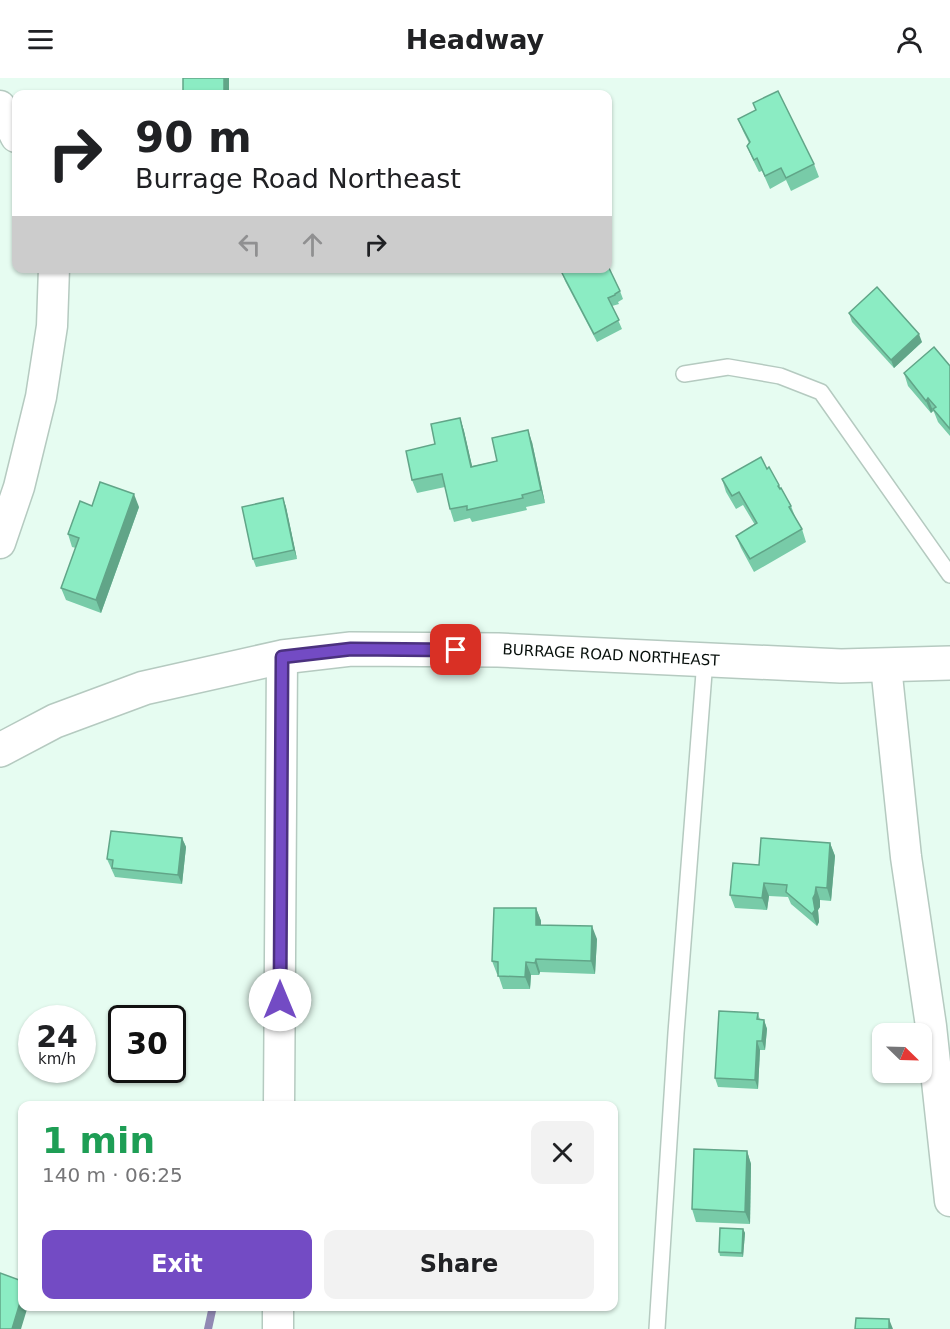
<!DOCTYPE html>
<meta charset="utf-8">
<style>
:root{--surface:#fff;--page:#f2f2f2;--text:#202124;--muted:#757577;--accent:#734bc4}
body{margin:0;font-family:"DejaVu Sans",sans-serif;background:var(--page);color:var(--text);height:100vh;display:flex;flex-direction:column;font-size:22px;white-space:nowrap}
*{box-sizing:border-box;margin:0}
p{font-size:20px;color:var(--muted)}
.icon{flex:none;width:33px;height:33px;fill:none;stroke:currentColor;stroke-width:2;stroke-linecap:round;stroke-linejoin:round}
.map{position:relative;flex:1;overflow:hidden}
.side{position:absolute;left:18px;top:1023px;width:600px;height:210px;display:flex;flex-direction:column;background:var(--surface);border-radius:12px;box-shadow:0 2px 4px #0004}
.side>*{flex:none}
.banner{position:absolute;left:12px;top:12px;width:600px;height:183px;border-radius:12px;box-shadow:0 2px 4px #0004;background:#fff;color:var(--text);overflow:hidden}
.needle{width:39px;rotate:113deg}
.controls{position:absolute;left:872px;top:945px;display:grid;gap:12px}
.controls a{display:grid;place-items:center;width:60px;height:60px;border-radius:12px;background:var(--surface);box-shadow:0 2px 4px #0004;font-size:30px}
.speed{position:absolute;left:18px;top:927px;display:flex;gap:12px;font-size:30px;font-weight:700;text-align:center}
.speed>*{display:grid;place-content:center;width:78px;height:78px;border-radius:50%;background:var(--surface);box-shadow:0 2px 4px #0004;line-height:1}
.speed small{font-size:15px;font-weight:400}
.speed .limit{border:3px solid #111;border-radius:9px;background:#fff;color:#111}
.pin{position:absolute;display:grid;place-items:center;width:51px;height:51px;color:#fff;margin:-26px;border-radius:12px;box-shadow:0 3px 9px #0006}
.me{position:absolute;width:66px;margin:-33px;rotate:0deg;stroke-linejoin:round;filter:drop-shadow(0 0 4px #0008)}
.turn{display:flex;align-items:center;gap:21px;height:126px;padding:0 24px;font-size:27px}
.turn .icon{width:78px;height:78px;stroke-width:2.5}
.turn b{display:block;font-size:42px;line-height:51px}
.lanes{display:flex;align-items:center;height:57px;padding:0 24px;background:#0003;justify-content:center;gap:30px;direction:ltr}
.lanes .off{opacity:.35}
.round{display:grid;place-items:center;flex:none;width:63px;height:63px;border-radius:12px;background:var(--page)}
.summary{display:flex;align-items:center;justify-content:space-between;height:102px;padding:0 24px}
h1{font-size:36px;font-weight:600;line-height:45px;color:#1e9e55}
.primary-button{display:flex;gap:12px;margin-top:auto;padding:12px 24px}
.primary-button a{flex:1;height:69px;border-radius:12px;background:var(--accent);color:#fff;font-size:24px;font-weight:600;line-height:69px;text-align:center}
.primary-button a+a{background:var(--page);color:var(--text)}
header{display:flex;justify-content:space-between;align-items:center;height:78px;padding:0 24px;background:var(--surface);font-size:27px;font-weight:600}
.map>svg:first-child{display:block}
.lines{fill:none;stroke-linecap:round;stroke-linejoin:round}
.stream{stroke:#9089b3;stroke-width:8}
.service-casing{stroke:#b5cac0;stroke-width:18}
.minor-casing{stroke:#b5cac0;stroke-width:33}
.tertiary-casing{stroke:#b5cac0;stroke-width:36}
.service{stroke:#fff;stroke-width:15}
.minor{stroke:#fff;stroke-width:30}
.tertiary{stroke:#fff;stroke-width:33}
.wall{fill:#78cba8}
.shaded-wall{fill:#61a588}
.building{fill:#8becc3;stroke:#61a588;stroke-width:1.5}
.route-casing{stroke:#4b317f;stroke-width:15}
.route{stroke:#734bc4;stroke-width:10}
.labels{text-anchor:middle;stroke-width:4.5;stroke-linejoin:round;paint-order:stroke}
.street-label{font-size:15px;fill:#070f0b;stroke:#fff}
</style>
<header><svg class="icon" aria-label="menu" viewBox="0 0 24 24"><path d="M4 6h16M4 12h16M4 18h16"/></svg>Headway<svg class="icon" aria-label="person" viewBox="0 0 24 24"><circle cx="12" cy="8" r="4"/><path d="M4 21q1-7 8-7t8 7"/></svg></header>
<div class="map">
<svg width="950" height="1251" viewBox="0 0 950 1251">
<rect width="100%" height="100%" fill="#e6fcf1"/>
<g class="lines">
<!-- stream -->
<path class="stream" d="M208 1251 213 1228"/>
<!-- service casing -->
<g class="service-casing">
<g id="service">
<path d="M684 296 728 289 780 298 821 314 950 497"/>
<path d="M657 1251 676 955 705 582"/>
</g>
</g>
<!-- minor casing -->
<g class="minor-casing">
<g id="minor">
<path d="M0 28 16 59"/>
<path d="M0 465 19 409 41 319 52 248 54 190"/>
<path d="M886 588 906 779 931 948 950 1123"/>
<path d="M279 1028 282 579"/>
<path d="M278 1251V1228"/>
</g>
</g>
<!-- tertiary casing -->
<g class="tertiary-casing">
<path id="tertiary" d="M0 672 55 643 144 610 282 579 351 571 498 572 841 588 950 585"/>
</g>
<!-- service -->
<use href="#service" class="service"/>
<!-- minor -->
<use href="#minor" class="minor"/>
<!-- tertiary -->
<use href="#tertiary" class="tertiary"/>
</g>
<!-- wall -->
<g class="wall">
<path d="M738 41 814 86 819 99 791 113 786 102 770 111 762 93 759 94 752 80 747 68 749 65 743 53Z"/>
<path d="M562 195 620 213 623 221 618 224 619 226 612 228 622 251 597 264 565 203Z"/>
<path d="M849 235 922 264 894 290 852 244Z"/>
<path d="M950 288V358L938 344 934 334 933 333 931 335 908 308 904 295Z"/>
<path d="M460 340 464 353 472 388 497 383 532 364 545 425 526 429 527 432 472 444 470 440 454 444 450 431 445 409 417 415 412 402 435 366Z"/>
<path d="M767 391 779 407 791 428 796 441 802 451 806 464 754 494 741 470 736 458 755 447 743 427 736 431 726 414 722 401Z"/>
<path d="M283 420 286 429 297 481 256 489 253 481Z"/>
<path d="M92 428 139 429 101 535 66 522 61 510 76 470 72 469 68 456Z"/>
<path d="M182 760 186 769 182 806 115 799 107 781Z"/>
<path d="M830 765 835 778 831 823 820 822V829L818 832 819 844 817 848 791 826 788 819 769 818 767 832 735 830 730 817 759 787Z"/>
<path d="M536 830 541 843V848L597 861 595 896 540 894 539 897H531L530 911H503L498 896H497L492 883Z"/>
<path d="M758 935 760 942H764L767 951 765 972H760L758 1011 718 1009 715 1000Z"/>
<path d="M747 1073 751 1086 750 1146 696 1144 692 1131Z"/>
<path d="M743 1151 745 1155 743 1179 720 1178 719 1174Z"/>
</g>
<!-- shaded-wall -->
<g class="shaded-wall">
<rect x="224" y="0" width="5" height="16"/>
<path d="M919 256 922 264 894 290 891 282Z"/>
<path d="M928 320 933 333 931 335 926 323Z"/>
<path d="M460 340 464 353 475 401 471 389Z"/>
<path d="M528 352 532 364 545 425 541 412Z"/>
<path d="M134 416 139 429 101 535 96 522Z"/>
<path d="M283 420 286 429 297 481 294 472Z"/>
<path d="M182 760 186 769 182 806 178 797Z"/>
<path d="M830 765 835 778 831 823 827 810Z"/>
<path d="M764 805 769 818 767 832 762 820Z"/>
<path d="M816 809 820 822V829L818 832 819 844 817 848 812 836 813 820Z"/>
<path d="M536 830 541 843V860L536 847Z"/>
<path d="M592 848 597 861 595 896 591 883Z"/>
<path d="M536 881 540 894 539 897 535 885Z"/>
<path d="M526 884 531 897 530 911 525 899Z"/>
<path d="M764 942 767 951 765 972 762 963Z"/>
<path d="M757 963 760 972 758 1011 755 1002Z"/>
<path d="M747 1073 751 1086 750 1146 745 1134Z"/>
<path d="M743 1151 745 1155 743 1179 742 1175Z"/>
<path d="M22 1218V1228H28L21 1251H12Z"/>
<path d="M889 1241 893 1251H889Z"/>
</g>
<!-- building -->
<g class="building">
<rect x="183" y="0" width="41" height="16"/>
<path d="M778 13 814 86 786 100 781 90 765 98 757 80 754 82 747 68 750 64 738 41 756 32 753 25Z"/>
<path d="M608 188 620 213 615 216V217L608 220 619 242 594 256 562 195 568 190H608Z"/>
<path d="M877 209 919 256 891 282 849 235Z"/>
<path d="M934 269 950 288V351L933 331 936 329 928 320 926 323 904 295Z"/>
<path d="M460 340 471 389 497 383 492 360 528 352 541 412 522 417 523 420 467 432V428L450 431 442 396 412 402 406 373 435 366 431 346Z"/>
<path d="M761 379 767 391 769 389 779 407 778 408 780 411 781 410 791 428 789 429 802 451 750 481 736 458 757 445 739 414 732 418 722 401Z"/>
<path d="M100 404 134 416 96 522 61 510 79 460 68 456 80 423 92 428Z"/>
<path d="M283 420 294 472 253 481 242 429Z"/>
<path d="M111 753 182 760 178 797 112 790 113 782 107 781Z"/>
<path d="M761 760 830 765 827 810 816 809 815 816 813 820 815 832 812 836 786 814 787 807 764 805 762 820 730 817 733 785 759 787Z"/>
<path d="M494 830H536V847L592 848 591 883 536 881 535 885 526 884 525 899 498 898V884L492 883Z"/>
<path d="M719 933 758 935 757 941 764 942 762 963H757L755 1002 715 1000Z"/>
<path d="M694 1071 747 1073 745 1134 692 1131Z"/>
<path d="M720 1150 743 1151 742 1175 719 1174Z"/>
<path d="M0 1195 22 1203V1218L12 1251H0Z"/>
<path d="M856 1240 889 1241V1251H855Z"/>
</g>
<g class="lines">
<!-- route casing -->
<g class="route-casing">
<path id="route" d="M280 922 282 579 351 571 456 572"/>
</g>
<!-- route -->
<use href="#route" class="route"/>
</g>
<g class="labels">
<!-- street labels -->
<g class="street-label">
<text transform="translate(611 577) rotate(3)" y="5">BURRAGE ROAD NORTHEAST</text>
</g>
</g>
</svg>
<div class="controls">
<a><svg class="needle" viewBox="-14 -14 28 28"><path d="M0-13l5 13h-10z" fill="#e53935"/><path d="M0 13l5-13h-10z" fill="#757577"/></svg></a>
</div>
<div class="speed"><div>24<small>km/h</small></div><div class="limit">30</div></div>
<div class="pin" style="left:456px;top:572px;background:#d93025"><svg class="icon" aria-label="arrive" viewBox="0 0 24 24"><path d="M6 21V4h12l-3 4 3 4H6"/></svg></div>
<svg class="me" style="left:280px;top:922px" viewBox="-20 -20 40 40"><circle r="19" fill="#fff"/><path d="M0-13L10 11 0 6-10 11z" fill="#734bc4"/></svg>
<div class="banner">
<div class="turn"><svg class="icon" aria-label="right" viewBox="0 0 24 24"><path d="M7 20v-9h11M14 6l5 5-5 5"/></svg><div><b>90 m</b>Burrage Road Northeast</div></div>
<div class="lanes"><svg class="icon off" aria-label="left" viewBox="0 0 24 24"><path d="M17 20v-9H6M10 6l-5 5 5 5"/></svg><svg class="icon off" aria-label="ahead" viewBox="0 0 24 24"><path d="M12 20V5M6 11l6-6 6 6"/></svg><svg class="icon" aria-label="right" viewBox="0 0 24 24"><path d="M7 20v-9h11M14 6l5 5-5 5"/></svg></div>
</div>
<section class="side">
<div class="summary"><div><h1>1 min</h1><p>140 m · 06:25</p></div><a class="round"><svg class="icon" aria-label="close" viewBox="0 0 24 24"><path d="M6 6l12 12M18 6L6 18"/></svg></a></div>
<div class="primary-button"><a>Exit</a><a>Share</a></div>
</section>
</div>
